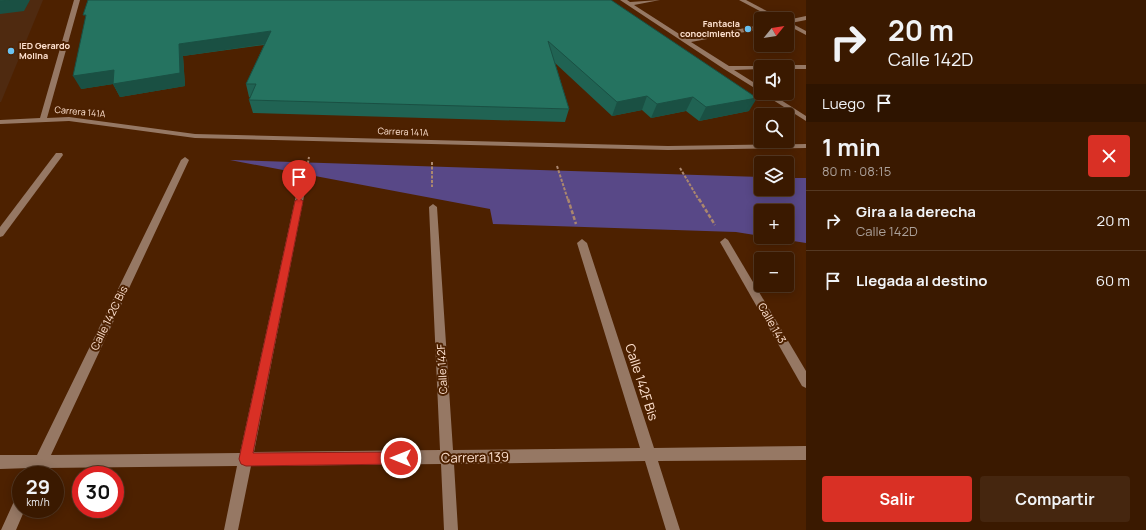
<!DOCTYPE html>
<html lang="es">
<meta charset="utf-8">
<style>
:root{--surface:#3a1900;--page:#45260f;--text:#f1f3f6;--muted:#aba099;--line:#543822;--accent:#d93025}
body{margin:0;font-family:Manrope,sans-serif;background:var(--page);color:var(--text);height:100vh;display:flex;flex-direction:column;font-size:15px;white-space:nowrap}
*{box-sizing:border-box;margin:0}
p{font-size:13px;color:var(--muted)}
.icon{flex:none;width:22px;height:22px;fill:none;stroke:currentColor;stroke-width:2;stroke-linecap:round;stroke-linejoin:round}
.map{position:relative;flex:1;overflow:hidden}
.drawer{display:flex;flex-direction:column;background:var(--surface);width:340px}
.drawer>*{flex:none}
.guide{background:#3a1900;color:var(--text);overflow:hidden}
.needle{width:26px;rotate:60deg}
.controls{position:absolute;left:754px;top:12px;display:grid;gap:8px}
.controls a{display:grid;place-items:center;width:40px;height:40px;border-radius:4px;background:var(--surface);box-shadow:0 2px 10px #0003,0 0 0 1px var(--line);font-size:20px}
.speed{position:absolute;left:12px;top:466px;display:flex;gap:8px;font-size:20px;font-weight:700;text-align:center}
.speed>*{display:grid;place-content:center;width:52px;height:52px;border-radius:50%;background:var(--surface);box-shadow:0 2px 10px #0003,0 0 0 1px var(--line);line-height:1}
.speed small{font-size:10px;font-weight:400}
.speed .limit{border:6px solid #d22;background:#fff;color:#111}
.pin{position:absolute;display:grid;place-items:center;width:34px;height:34px;color:#fff;margin:-41px -17px;border-radius:50% 50% 50% 0;rotate:-45deg;box-shadow:0 0 4px #0007}
.pin .icon{rotate:45deg}
.me{position:absolute;width:44px;margin:-22px;rotate:270deg;stroke-linejoin:round;filter:drop-shadow(0 0 3px #0008)}
.turn{display:flex;align-items:center;gap:14px;height:84px;padding:0 16px;font-size:18px}
.turn .icon{width:52px;height:52px;stroke-width:2.5}
.turn b{display:block;font-size:28px;line-height:34px}
.then{display:flex;align-items:center;height:38px;padding:0 16px;background:#0003;gap:8px;font-size:15px}
.round{display:grid;place-items:center;flex:none;width:42px;height:42px;border-radius:4px;background:var(--page)}
.head{display:flex;align-items:center;justify-content:space-between;height:68px;padding:0 16px}
h1{font-size:24px;font-weight:700;line-height:30px}
.action{display:flex;gap:8px;margin-top:auto;padding:8px 16px}
.action a{flex:1;height:46px;border-radius:4px;background:var(--accent);color:#fff;font-size:16px;font-weight:700;line-height:46px;text-align:center}
.action a+a{background:var(--page);color:var(--text)}
ul{padding:0;list-style:none}
li{display:flex;align-items:center;gap:12px;height:60px;padding:0 16px;border-top:1px solid var(--line)}
li div{flex:1}
li b{display:block;font-size:15px}
li em{font-style:normal}
main{display:flex;flex:1;min-height:0}
.map>svg:first-child{display:block}
.built{fill:#4f2a10}
.green{fill:#584887}
.lines{fill:none;stroke-linecap:round;stroke-linejoin:round}
.path-far1{stroke:#ab876e;stroke-width:2;stroke-dasharray:3 1.5;stroke-linecap:butt}
.path{stroke:#ab876e;stroke-width:2.5;stroke-dasharray:4 2;stroke-linecap:butt}
.minor{fill:#967864;fill-rule:evenodd}
.wall{fill:#206353}
.shaded-wall{fill:#1a5043}
.building{fill:#257360;stroke:#1a5043}
.route{fill:#d93025;stroke:#8d1f18}
.poi-dot{fill:#6bc3f2;stroke:#4d2100;stroke-width:1.5}
.labels{text-anchor:middle;stroke-width:4;stroke-linejoin:round;paint-order:stroke}
.far-poi-label{font-size:9px;font-weight:bold;fill:#fee1cf;stroke:#4d2100;text-anchor:end}
.far-street-label{font-size:9px;fill:#fee1cf;stroke:#4d2100}
.street-label{font-size:11px;fill:#fee1cf;stroke:#4d2100}
.near-street-label{font-size:13px;fill:#fee1cf;stroke:#4d2100}
</style>
<main>
<div class="map">
<svg width="806" height="530" viewBox="0 0 806 530">
<rect width="100%" height="100%" fill="#4d2100"/>
<!-- built -->
<path class="built" d="M0 0H43L1 102H0Z"/>
<!-- green -->
<path class="green" d="M230 160 761 177V189H787V178H806V243L768 237H787V211H761V236L736 232 493 224 490 209Z"/>
<g class="lines">
<!-- path-far1 -->
<g class="path-far1">
<path d="M432 162V187"/>
<path d="M557 166 568 200"/>
<path d="M307 168 309 157"/>
<path d="M680 168 699 200"/>
</g>
<!-- path -->
<g class="path">
<path d="M568 199 576 224"/>
<path d="M699 199 715 225"/>
</g>
<!-- minor -->
<g class="minor">
<path d="M74 0H80L47 118 69 117 195 134 668 146 806 144V148L668 150 195 138 69 121 0 124V120L40 118Z"/>
<path d="M620 0H627L630 2 660 0 634 5 687 39 761 25V29L691 42 729 66H763L764 67H761V69L734 70 761 87V92L724 69Z"/>
<path d="M739 0H746L782 19H775Z"/>
<path d="M806 16V20L791 23 806 31V35L787 25V20Z"/>
<path d="M787 65H806V69H787V67H784Z"/>
<path d="M762 93H770L806 116V121Z"/>
<path d="M56 153H62L63 155 3 236 0 237V227Z"/>
<path d="M185 157 189 160 51 455 240 453 298 186 302 183 306 186 254 452 440 450 429 207 433 204 437 207 453 450 640 448 577 243 582 239 587 243 654 448 806 446V460L658 461 680 530H666L645 461 454 464 458 530H444L441 464 251 466 238 530H224L237 466 44 468 41 475H27L30 468 0 469V455H37L181 160Z"/>
<path d="M725 238 728 240 806 371V388L802 386 720 242Z"/>
<path d="M21 495V509H25L16 530H1L16 497Z"/>
</g>
</g>
<!-- wall -->
<path class="wall" d="M611 0 749 111 699 121 686 111 651 118 642 110 612 116 555 63 569 109 565 122 253 113 249 100 250 97H249L246 84 264 45 183 56 185 86 120 97 113 84 81 89 86 19Z"/>
<!-- shaded-wall -->
<g class="shaded-wall">
<path d="M10 0H30L24 11 0 14V1Z"/>
<path d="M271 31 274 43 183 56 185 86 120 97 113 84 81 89 73 76 179 44Z"/>
<path d="M647 96 642 110 612 116 617 102Z"/>
<path d="M693 97 686 111 651 118 657 104Z"/>
<path d="M757 98 749 111 699 121 706 107Z"/>
</g>
<!-- building -->
<g class="building">
<path d="M0 0H10L0 1Z"/>
<path d="M88 0H611L757 98 706 107 693 97 657 104 647 96 617 102 548 41 569 109 249 100 256 84H246L271 31 179 44 180 73 113 84 114 70 73 76 86 15H83Z"/>
</g>
<!-- route -->
<path class="route" d="M299 198 303 201 253 453 401 452 405 454 407 458 405 462 401 464 246 466 241 464 239 459 295 201Z"/>
<!-- markers -->
<g class="poi-dot">
<circle cx="748" cy="29" r="4"/>
<circle cx="11" cy="51" r="4"/>
</g>
<g class="labels">
<!-- far-poi labels -->
<g class="far-poi-label">
<text x="740" y="27">Fantacia<tspan x="740" dy="10">conocimiento</tspan></text>
<text x="19" y="49" text-anchor="start">IED Gerardo<tspan x="19" dy="10">Molina</tspan></text>
</g>
<!-- far-street labels -->
<g class="far-street-label">
<text transform="translate(80 112) rotate(5)" y="3">Carrera 141A</text>
<text transform="translate(403 132) rotate(2)" y="3">Carrera 141A</text>
</g>
<!-- street labels -->
<g class="street-label">
<text transform="translate(109 318) rotate(-64)" y="4">Calle 142C Bis</text>
<text transform="translate(772 323) rotate(60)" y="4">Calle 143</text>
<text transform="translate(442 369) rotate(-93)" y="4">Calle 142F</text>
</g>
<!-- near-street labels -->
<g class="near-street-label">
<text transform="translate(642 382) rotate(72)" y="5">Calle 142F Bis</text>
<text transform="translate(475 457) rotate(-1)" y="5">Carrera 139</text>
</g>
</g>
</svg>
<div class="controls">
<a><svg class="needle" viewBox="-14 -14 28 28"><path d="M0-13l5 13h-10z" fill="#e53935"/><path d="M0 13l5-13h-10z" fill="#aba099"/></svg></a>
<a><svg class="icon" aria-label="sound" viewBox="0 0 24 24"><path d="M4 9h4l5-4v14l-5-4H4zM17 9q2 3 0 6"/></svg></a>
<a><svg class="icon" aria-label="search" viewBox="0 0 24 24"><circle cx="10" cy="10" r="6"/><path d="M15 15l6 6"/></svg></a>
<a><svg class="icon" aria-label="layers" viewBox="0 0 24 24"><path d="M12 4l9 5-9 5-9-5zM3 14l9 5 9-5"/></svg></a>
<a>+</a>
<a>−</a>
</div>
<div class="speed"><div>29<small>km/h</small></div><div class="limit">30</div></div>
<div class="pin" style="left:299px;top:201px;background:#d93025"><svg class="icon" aria-label="arrive" viewBox="0 0 24 24"><path d="M6 21V4h12l-3 4 3 4H6"/></svg></div>
<svg class="me" style="left:401px;top:458px" viewBox="-20 -20 40 40"><circle r="17" fill="#d93025" stroke="#fff" stroke-width="3"/><path d="M0-11L8 9 0 5-8 9z" fill="#fff"/></svg>
</div>
<section class="drawer">
<div class="guide">
<div class="turn"><svg class="icon" aria-label="right" viewBox="0 0 24 24"><path d="M7 20v-9h11M14 6l5 5-5 5"/></svg><div><b>20 m</b>Calle 142D</div></div>
<div class="then">Luego<svg class="icon" aria-label="arrive" viewBox="0 0 24 24"><path d="M6 21V4h12l-3 4 3 4H6"/></svg></div>
</div>
<div class="head"><div><h1>1 min</h1><p>80 m · 08:15</p></div><a class="round" style="background:#d93025;color:#fff"><svg class="icon" aria-label="close" viewBox="0 0 24 24"><path d="M6 6l12 12M18 6L6 18"/></svg></a></div>
<ul>
<li><svg class="icon" aria-label="right" viewBox="0 0 24 24"><path d="M7 20v-9h11M14 6l5 5-5 5"/></svg><div><b>Gira a la derecha</b><p>Calle 142D</p></div><em>20 m</em></li>
<li><svg class="icon" aria-label="arrive" viewBox="0 0 24 24"><path d="M6 21V4h12l-3 4 3 4H6"/></svg><div><b>Llegada al destino</b></div><em>60 m</em></li>
</ul>
<div class="action"><a>Salir</a><a>Compartir</a></div>
</section>
</main>
